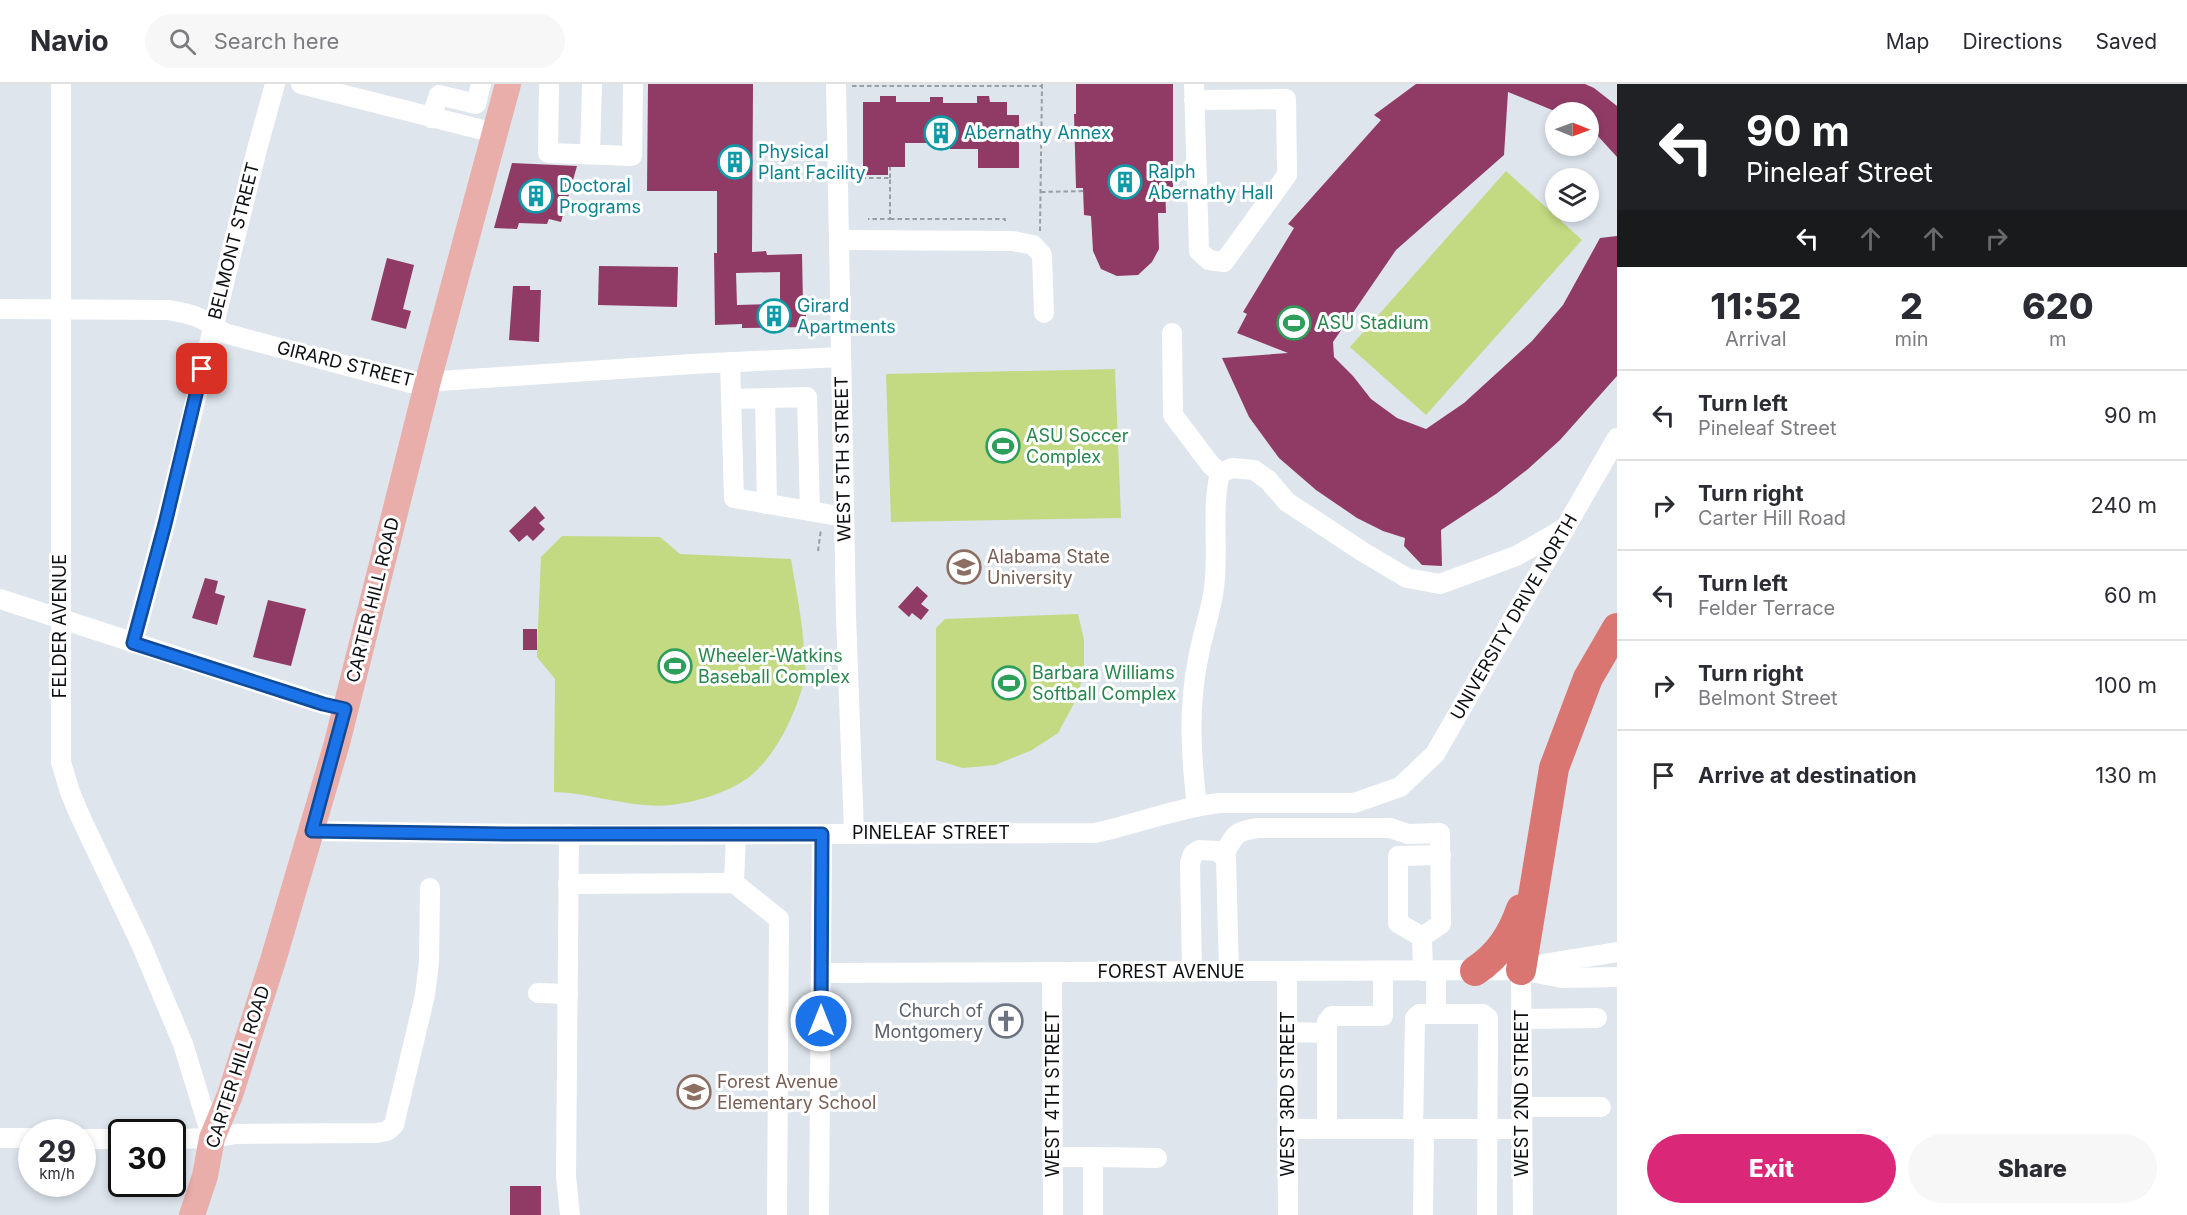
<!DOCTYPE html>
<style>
:root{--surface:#fff;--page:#f7f7f7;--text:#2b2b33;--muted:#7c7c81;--line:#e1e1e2;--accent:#db2777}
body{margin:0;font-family:Inter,sans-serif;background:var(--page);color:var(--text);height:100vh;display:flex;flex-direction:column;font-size:22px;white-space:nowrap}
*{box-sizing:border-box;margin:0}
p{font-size:20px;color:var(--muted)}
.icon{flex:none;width:33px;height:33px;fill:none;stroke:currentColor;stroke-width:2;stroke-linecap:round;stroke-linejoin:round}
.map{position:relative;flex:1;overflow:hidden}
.drawer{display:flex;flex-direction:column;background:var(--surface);width:570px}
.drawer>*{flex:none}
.banner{background:#202124;color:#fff;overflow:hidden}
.needle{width:39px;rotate:91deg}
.controls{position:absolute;left:1545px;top:18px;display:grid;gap:12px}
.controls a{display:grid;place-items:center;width:54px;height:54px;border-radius:50%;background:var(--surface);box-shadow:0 3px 9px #0003;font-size:30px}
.speed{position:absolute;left:18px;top:1035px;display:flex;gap:12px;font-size:30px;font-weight:700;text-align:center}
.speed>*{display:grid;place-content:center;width:78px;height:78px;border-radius:50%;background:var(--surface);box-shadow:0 3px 9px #0003;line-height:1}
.speed small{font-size:15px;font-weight:400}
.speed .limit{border:3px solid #111;border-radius:9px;background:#fff;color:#111}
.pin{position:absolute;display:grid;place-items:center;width:51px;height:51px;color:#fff;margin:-26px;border-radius:12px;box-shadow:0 3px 9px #0006}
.me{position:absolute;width:66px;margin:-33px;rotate:0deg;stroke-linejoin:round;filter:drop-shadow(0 0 4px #0008)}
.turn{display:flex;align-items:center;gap:21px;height:126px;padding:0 30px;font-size:27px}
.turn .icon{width:78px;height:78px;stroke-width:2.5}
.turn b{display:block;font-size:42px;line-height:51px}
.lanes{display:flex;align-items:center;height:57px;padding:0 30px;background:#0003;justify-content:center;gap:30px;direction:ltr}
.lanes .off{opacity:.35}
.eta{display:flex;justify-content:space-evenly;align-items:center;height:102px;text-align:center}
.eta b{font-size:36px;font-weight:800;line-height:42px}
.cta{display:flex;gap:12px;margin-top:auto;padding:12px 30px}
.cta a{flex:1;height:69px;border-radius:36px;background:var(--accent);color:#fff;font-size:24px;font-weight:800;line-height:69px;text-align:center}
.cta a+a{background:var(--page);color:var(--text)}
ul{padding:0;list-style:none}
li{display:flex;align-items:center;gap:18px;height:90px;padding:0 30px;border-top:2px solid var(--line)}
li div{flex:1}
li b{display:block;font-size:22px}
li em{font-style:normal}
header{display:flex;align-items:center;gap:36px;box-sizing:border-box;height:84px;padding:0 30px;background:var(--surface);border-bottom:2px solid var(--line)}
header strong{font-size:28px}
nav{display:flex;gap:33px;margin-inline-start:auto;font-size:21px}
.search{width:420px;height:54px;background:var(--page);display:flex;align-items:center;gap:15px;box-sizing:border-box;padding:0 21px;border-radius:33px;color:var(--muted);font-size:22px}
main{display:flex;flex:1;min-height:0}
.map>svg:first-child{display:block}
.green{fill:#c3d982}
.building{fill:#903b66;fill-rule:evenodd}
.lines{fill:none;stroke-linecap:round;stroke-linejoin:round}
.path{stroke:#999ea5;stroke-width:2;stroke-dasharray:4.5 3;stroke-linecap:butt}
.minor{stroke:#fff;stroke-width:20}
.major{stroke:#e9adaa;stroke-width:26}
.highway{stroke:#da7671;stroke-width:30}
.route-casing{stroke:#114b97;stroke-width:15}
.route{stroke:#1a73e8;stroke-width:10}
.labels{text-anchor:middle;stroke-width:6;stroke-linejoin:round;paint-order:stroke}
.culture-label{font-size:18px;fill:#0d838f;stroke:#fff;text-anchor:start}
.street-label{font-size:18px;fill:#0d0f12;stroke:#fff}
.leisure-label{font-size:18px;fill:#27864d;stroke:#fff;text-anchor:start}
.education-label{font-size:18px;fill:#785e54;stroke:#fff;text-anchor:start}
.worship-label{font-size:18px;fill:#5b616d;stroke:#fff;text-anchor:end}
</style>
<header>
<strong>Navio</strong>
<div class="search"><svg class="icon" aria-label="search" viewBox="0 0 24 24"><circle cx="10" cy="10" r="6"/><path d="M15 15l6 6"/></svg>Search here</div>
<nav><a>Map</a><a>Directions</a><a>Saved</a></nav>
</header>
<main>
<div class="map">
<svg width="1617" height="1131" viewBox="0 0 1617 1131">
<rect width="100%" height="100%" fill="#dee5ed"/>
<!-- green -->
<g class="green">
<path d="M1506 87 1582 156 1426 331 1350 263Z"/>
<path d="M1115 285 1121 434 891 438 886 290Z"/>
<path d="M562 452 660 453 680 470 791 475C796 507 803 538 804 570 805 577 806 585 805 592 798 626 776 673 748 694 727 709 696 718 671 721 632 725 593 709 554 708L555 595 537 573V566L541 473Z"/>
<path d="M1078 530 1084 556V586L1078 612 1058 649 1032 666 995 681 963 684 936 676V544L945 535Z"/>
</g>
<!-- building -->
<g class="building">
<path d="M648 0H753L752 168 766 167 767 171 802 170 803 220H806V243L742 244V240L715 241 714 169H717V107H647ZM780 188V220L737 221 736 189Z"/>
<path d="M1076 0H1173V103H1165L1166 129H1158L1159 165 1152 178 1138 191 1117 192 1101 185 1093 167 1091 132 1084 131 1083 104H1076L1074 30H1076Z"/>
<path d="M1416 0H1585L1594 4 1617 22V73L1596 50 1588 46V28H1557L1508 8 1504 71 1396 166 1333 258 1334 273 1353 292 1371 315 1397 334 1426 345 1464 319 1532 257 1563 221 1600 154 1617 152V292L1560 356 1528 385 1496 410 1441 446 1442 482 1422 481 1404 462 1405 454 1383 447 1357 434 1316 406 1279 374 1249 333 1222 274 1288 269 1237 249 1247 230 1243 228 1294 144 1288 140 1381 36 1374 31Z"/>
<path d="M880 12H896V18H930V13H943V19H977V12H989L990 18H1007V31H1019V84H978V65H950V59H905V83H888V91H863V18H880Z"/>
<path d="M512 79 577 82 561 138 549 135 547 140 519 139 517 145 494 144Z"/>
<path d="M387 174 414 181 403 225 411 227 406 245 371 236Z"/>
<path d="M599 182 678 183 677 223 598 221Z"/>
<path d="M513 202H530V206H541L539 258 509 256Z"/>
<path d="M535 422 545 434 539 439 545 445 533 457 527 451 519 458 509 447Z"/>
<path d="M205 494 218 497 215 509 225 512 217 541 192 534Z"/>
<path d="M917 502 928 512 921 520 929 526 921 536 912 529 909 533 898 523Z"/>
<path d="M268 516 306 525 291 582 253 573Z"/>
<rect x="523" y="545" width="14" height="21"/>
<rect x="510" y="1102" width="31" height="29"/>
</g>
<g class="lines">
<!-- path -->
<g class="path">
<path d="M852 2H1042"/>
<path d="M854 94H890V135H868"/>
<path d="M890 94V83"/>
<path d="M1041 108 1086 107"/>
<path d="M890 135H1005V140"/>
<path d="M1040 147 1042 0"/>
<path d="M818 467 821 445"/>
</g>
<!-- minor -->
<g class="minor">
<path d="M61 0V678L70 708 80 732 141 860 183 960 212 1054"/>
<path d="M301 0 495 49"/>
<path d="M549 0 548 69 632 72 633 0"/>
<path d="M836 0 846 532 854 749"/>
<path d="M1194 0 1199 167 1209 176 1224 178 1287 91 1286 15 1194 16"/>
<path d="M431 34 439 11 476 20 481 0"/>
<path d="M590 70 592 0"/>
<path d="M839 156 1013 157 1033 161 1042 171 1044 229"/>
<path d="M0 225 168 226C194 230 203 234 224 249L411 299 692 280 841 273"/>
<path d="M1172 249 1173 331 1210 380 1220 389"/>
<path d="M730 278 734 414 844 433"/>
<path d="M765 314 767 420"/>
<path d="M731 315 807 313 810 427"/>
<path d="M0 515 323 620 345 625"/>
<path d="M133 559 165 440 256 69 275 0"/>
<path d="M1197 722C1191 672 1188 625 1198 575 1202 551 1211 528 1214 504 1219 466 1211 426 1220 389L1232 384 1254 386 1268 396 1287 418 1363 468 1407 494 1440 500 1516 472 1565 444"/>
<path d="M312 747 607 751 1095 749C1136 740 1177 724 1219 719H1354L1400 703 1435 670 1617 354"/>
<path d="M569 750 566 1092 570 1131"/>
<path d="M1224 771C1235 750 1235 747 1258 744H1390L1408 750 1440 749 1441 840 1422 853 1423 887"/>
<path d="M734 799 736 750"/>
<path d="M568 800 734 799 779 835 777 1131"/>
<path d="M1422 853 1398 839V772L1441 771"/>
<path d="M1526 884 1536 881 1617 868"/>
<path d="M1521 886 1523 1131"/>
<path d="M1052 888 1053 1131"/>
<path d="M1192 888 1190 779 1193 770 1199 766 1217 767 1226 774 1229 888"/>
<path d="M1287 888 1288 1131"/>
<path d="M821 889 1521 886 1562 894 1617 893"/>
<path d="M538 909 568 910"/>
<path d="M1436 930V887"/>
<path d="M1521 935 1597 934"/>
<path d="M1287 948 1327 949"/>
<path d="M1522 1023H1601"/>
<path d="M1288 1045H1522"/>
<path d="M1327 1045V938L1332 932H1383V887"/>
<path d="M1413 1045 1415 934 1419 930H1483L1488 934 1487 1131"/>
<path d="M0 1054H32"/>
<path d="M82 1055H122"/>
<path d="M172 1055 212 1054 236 1050 377 1049 387 1047 394 1041 425 911 429 878 430 804"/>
<path d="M1053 1073H1093V1131"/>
<path d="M1093 1073 1157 1074"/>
<path d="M819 1131 822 750"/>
<path d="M1423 1131 1424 1045"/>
</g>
<!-- major -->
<path class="major" d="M192 1131 205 1092 212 1054 230 1011 274 873 337 659 428 297 508 0"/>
<!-- highway -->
<g class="highway">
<path d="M1521 886 1554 684 1588 594 1617 544"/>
<path d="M1475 887C1499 871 1512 851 1521 825"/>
</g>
</g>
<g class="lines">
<!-- route casing -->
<g class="route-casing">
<path id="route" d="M202 285 165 440 133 559 323 620 345 625 312 747 505 750H822L821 937"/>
</g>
<!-- route -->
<use href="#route" class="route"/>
</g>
<!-- icons -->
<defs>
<g id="building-ring" transform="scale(1.725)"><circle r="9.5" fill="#fff" stroke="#0f9aa8" stroke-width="1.5"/><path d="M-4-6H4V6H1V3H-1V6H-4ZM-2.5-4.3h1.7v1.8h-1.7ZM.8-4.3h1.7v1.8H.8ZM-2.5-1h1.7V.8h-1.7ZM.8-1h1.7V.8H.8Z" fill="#0f9aa8"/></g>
<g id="stadium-ring" transform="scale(1.725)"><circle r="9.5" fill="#fff" stroke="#2e9e5b" stroke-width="1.5"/><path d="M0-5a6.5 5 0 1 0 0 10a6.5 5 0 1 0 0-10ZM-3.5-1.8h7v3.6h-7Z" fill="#2e9e5b"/></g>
<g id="university-ring" transform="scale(1.725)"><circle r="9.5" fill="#fff" stroke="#8d6e63" stroke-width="1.5"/><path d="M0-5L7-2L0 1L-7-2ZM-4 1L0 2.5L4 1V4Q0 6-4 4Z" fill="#8d6e63"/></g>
<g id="church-ring" transform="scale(1.725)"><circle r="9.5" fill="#fff" stroke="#6b7280" stroke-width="1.5"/><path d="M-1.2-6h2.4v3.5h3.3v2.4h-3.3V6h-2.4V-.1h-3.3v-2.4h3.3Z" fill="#6b7280"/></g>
<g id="school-ring" transform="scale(1.725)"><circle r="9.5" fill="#fff" stroke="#8d6e63" stroke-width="1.5"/><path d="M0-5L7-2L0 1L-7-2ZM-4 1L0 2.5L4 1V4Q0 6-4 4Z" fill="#8d6e63"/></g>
</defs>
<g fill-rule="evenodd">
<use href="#building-ring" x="941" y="49"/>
<use href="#building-ring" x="735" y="78"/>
<use href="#building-ring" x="1125" y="98"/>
<use href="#building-ring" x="536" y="112"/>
<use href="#building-ring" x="774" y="232"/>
<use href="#stadium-ring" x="1294" y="239"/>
<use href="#stadium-ring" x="1003" y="362"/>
<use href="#university-ring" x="964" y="483"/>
<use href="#stadium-ring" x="675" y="582"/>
<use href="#stadium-ring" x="1009" y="599"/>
<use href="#church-ring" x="1006" y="937"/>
<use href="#school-ring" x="694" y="1008"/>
</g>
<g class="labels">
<!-- culture labels -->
<g class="culture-label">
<text x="964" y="55">Abernathy Annex</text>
<text x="758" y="74">Physical<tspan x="758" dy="21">Plant Facility</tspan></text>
<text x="1148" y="94">Ralph<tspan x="1148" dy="21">Abernathy Hall</tspan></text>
<text x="559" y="108">Doctoral<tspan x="559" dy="21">Programs</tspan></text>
<text x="797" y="228">Girard<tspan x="797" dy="21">Apartments</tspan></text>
</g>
<!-- street labels -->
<g class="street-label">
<text transform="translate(234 157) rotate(-76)" y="6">BELMONT STREET</text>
<text transform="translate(345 280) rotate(14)" y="6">GIRARD STREET</text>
<text transform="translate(843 375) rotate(-91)" y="6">WEST 5TH STREET</text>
<text transform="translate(373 516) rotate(-76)" y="6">CARTER HILL ROAD</text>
<text transform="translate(1514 533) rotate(-60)" y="6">UNIVERSITY DRIVE NORTH</text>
<text transform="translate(60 542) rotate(-90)" y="6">FELDER AVENUE</text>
<text x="931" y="755">PINELEAF STREET</text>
<text x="1171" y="894">FOREST AVENUE</text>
<text transform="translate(238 983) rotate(-72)" y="6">CARTER HILL ROAD</text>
<text transform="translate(1522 1009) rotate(-90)" y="6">WEST 2ND STREET</text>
<text transform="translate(1053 1010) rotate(-90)" y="6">WEST 4TH STREET</text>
<text transform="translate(1288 1010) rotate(-90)" y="6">WEST 3RD STREET</text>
</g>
<!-- leisure labels -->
<g class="leisure-label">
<text x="1317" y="245">ASU Stadium</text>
<text x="1026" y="358">ASU Soccer<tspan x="1026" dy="21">Complex</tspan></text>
<text x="698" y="578">Wheeler-Watkins<tspan x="698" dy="21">Baseball Complex</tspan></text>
<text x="1032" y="595">Barbara Williams<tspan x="1032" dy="21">Softball Complex</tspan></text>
</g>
<!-- education labels -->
<g class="education-label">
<text x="987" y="479">Alabama State<tspan x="987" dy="21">University</tspan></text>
<text x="717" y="1004">Forest Avenue<tspan x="717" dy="21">Elementary School</tspan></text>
</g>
<!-- worship labels -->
<g class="worship-label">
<text x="983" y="933">Church of<tspan x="983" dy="21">Montgomery</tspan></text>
</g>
</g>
</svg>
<div class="controls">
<a><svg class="needle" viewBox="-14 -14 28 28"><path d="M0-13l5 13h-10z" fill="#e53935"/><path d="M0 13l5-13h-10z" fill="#7c7c81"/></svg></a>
<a><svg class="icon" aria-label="layers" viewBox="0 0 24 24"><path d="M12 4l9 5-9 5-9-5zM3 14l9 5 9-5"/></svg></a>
</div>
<div class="speed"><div>29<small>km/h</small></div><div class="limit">30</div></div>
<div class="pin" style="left:202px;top:285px;background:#d93025"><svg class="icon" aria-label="arrive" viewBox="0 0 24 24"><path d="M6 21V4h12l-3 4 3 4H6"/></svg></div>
<svg class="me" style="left:821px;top:937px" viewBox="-20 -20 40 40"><circle r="17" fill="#1a73e8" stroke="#fff" stroke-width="3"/><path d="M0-11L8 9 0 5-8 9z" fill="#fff"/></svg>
</div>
<section class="drawer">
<div class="banner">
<div class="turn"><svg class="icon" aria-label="left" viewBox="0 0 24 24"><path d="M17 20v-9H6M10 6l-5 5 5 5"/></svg><div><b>90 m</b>Pineleaf Street</div></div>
<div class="lanes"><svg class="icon" aria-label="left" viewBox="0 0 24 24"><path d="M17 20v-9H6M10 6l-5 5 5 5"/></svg><svg class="icon off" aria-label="ahead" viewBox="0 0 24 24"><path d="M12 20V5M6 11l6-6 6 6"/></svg><svg class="icon off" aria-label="ahead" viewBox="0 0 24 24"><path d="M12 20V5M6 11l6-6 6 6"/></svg><svg class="icon off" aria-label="right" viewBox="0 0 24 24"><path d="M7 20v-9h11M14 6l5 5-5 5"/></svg></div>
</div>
<div class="eta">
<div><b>11:52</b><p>Arrival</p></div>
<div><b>2</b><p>min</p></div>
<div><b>620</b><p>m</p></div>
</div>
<ul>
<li><svg class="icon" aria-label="left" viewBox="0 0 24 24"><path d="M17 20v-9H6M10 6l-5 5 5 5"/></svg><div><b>Turn left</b><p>Pineleaf Street</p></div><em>90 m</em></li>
<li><svg class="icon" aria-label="right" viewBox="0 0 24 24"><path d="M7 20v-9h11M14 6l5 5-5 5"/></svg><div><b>Turn right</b><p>Carter Hill Road</p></div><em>240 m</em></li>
<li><svg class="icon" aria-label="left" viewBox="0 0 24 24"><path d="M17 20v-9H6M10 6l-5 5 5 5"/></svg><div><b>Turn left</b><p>Felder Terrace</p></div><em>60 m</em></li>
<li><svg class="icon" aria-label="right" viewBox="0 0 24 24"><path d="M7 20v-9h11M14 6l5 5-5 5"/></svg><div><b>Turn right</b><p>Belmont Street</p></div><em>100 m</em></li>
<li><svg class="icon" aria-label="arrive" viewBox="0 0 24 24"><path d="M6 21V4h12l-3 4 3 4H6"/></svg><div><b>Arrive at destination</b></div><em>130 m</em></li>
</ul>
<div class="cta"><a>Exit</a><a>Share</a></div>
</section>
</main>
